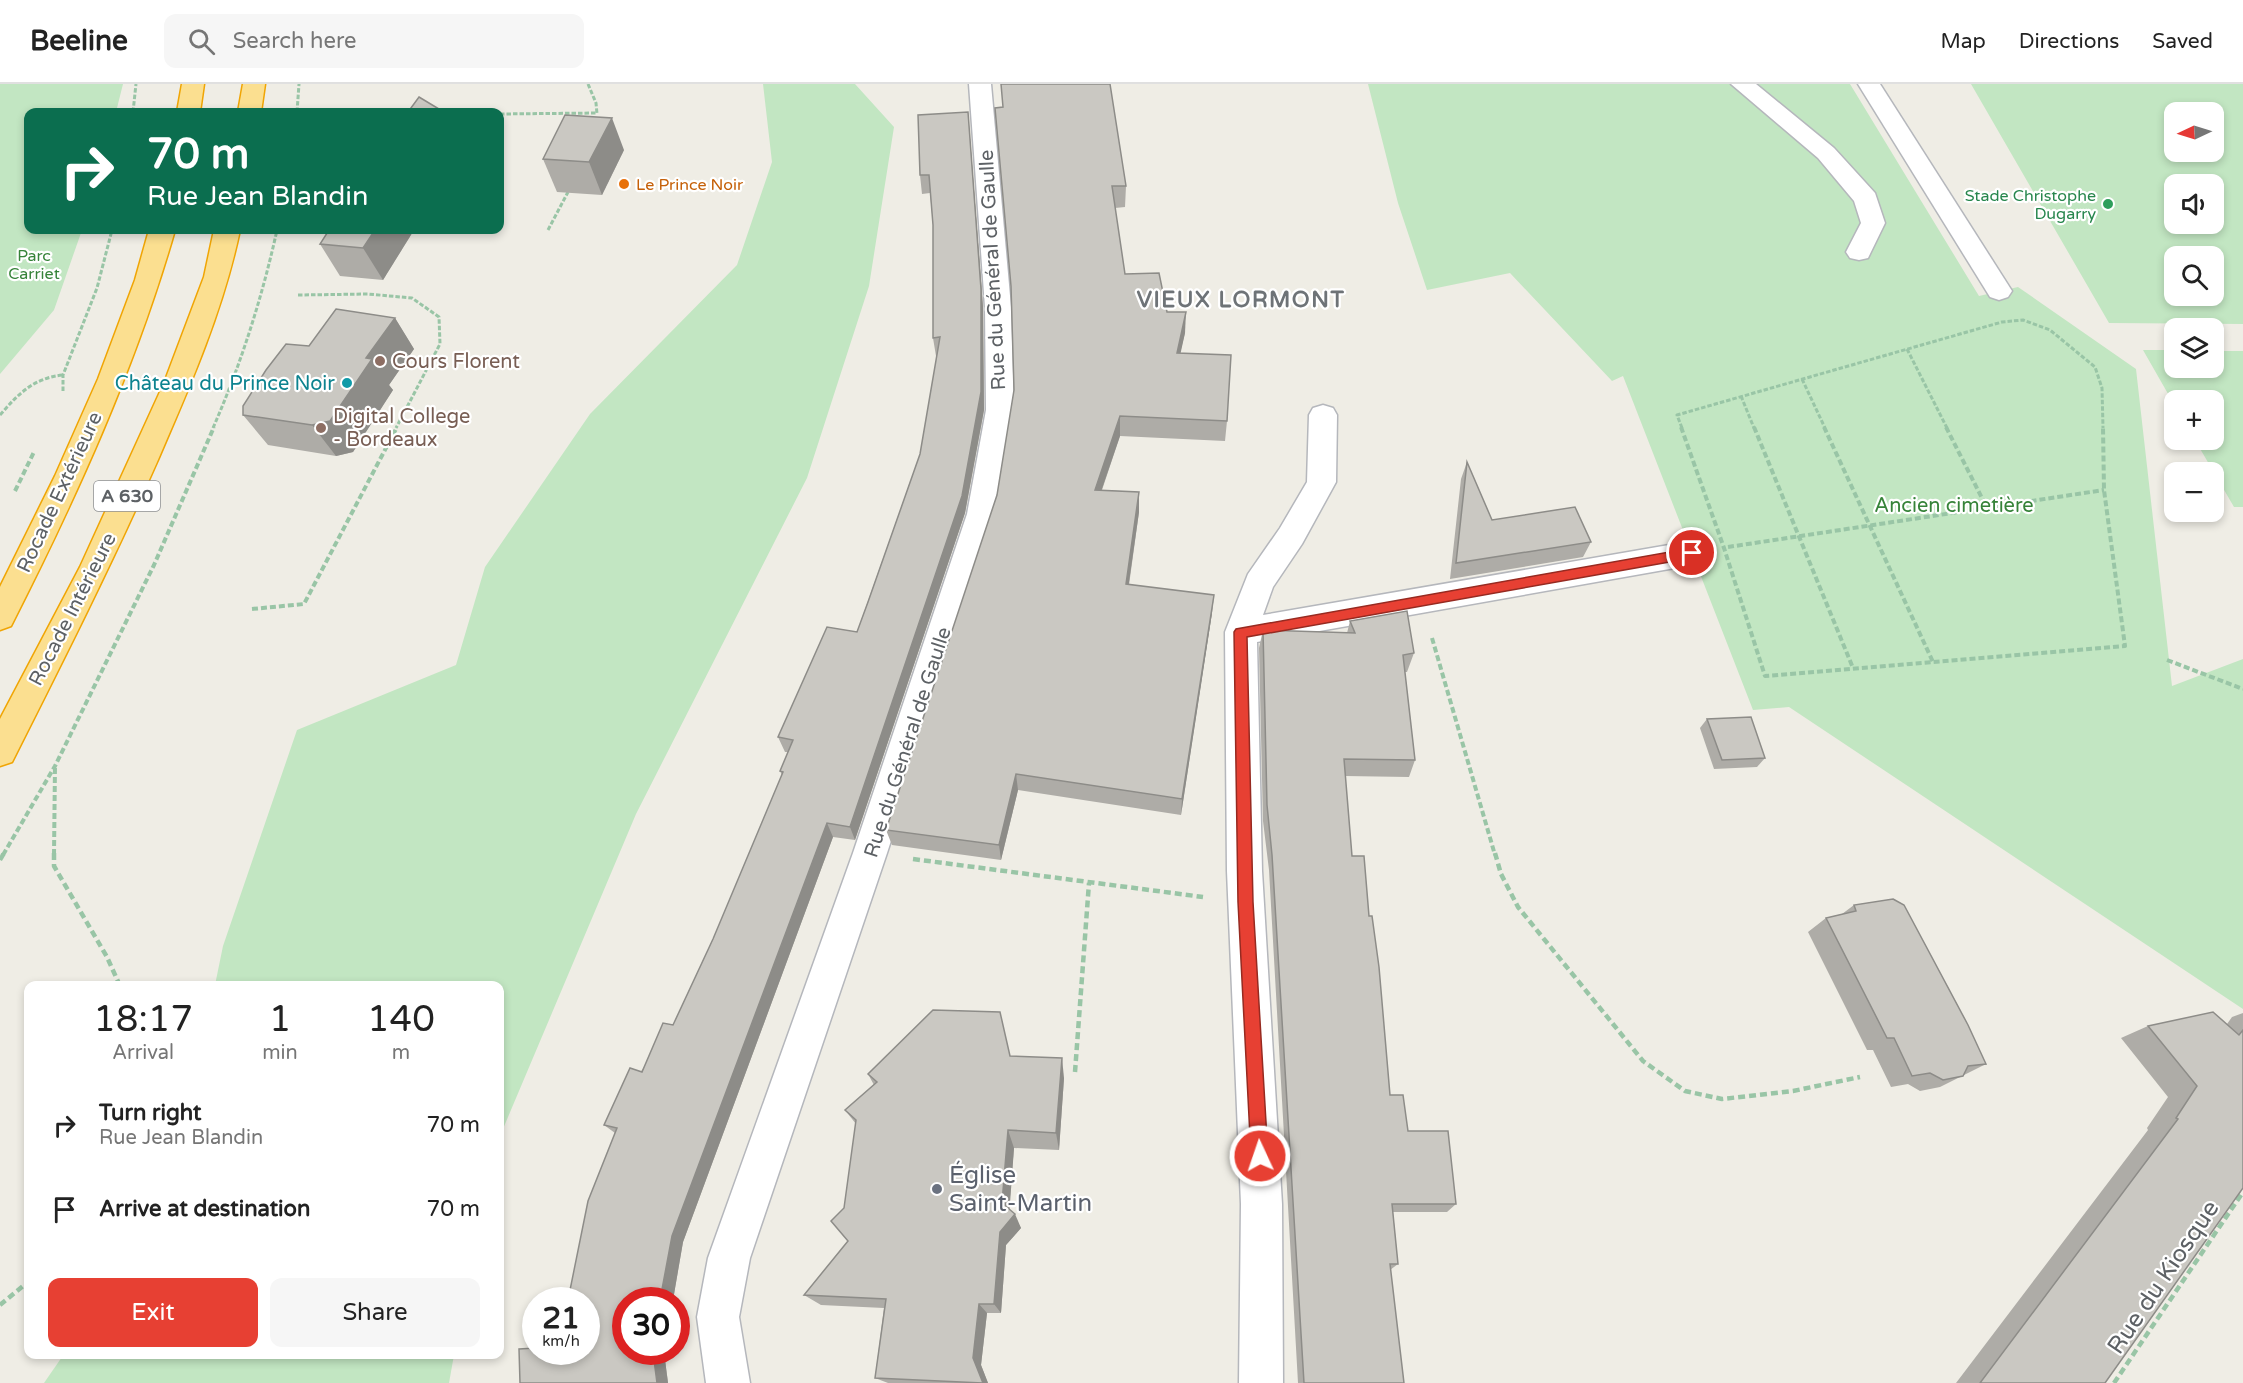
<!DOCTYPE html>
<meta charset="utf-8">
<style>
:root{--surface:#fff;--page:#f6f6f6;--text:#222;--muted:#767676;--line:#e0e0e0;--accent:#e74033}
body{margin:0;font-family:"Varela Round",sans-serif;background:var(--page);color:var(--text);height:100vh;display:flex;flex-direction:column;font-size:22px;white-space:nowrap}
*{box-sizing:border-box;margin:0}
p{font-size:20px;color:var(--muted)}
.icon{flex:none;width:33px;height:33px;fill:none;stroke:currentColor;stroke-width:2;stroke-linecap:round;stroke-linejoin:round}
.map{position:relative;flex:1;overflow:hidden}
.panel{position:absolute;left:24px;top:897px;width:480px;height:378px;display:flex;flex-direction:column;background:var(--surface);border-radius:12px;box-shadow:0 3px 9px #0003}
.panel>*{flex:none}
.guide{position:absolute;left:24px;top:24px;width:480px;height:126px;border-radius:12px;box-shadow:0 3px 9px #0003;background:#0b6e4f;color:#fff;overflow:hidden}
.needle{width:39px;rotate:266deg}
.buttons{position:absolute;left:2164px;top:18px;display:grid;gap:12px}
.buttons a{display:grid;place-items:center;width:60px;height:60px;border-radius:12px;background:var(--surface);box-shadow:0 3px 9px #0003;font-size:30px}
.speed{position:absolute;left:522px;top:1203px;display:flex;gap:12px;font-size:30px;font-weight:700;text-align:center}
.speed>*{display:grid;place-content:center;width:78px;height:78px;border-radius:50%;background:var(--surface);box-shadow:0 3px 9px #0003;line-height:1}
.speed small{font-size:15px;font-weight:400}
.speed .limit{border:9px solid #d22;background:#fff;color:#111}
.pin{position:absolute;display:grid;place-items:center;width:51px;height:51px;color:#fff;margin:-26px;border:3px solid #fff;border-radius:50%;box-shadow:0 2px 6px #0007}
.me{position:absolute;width:66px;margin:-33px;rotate:357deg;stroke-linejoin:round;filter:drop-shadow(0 0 4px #0008)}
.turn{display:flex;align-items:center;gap:21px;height:126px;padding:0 24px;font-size:27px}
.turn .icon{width:78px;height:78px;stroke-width:2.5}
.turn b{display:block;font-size:42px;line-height:51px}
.eta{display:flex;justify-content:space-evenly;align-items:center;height:102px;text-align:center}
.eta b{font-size:36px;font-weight:600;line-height:42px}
.button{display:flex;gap:12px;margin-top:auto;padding:12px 24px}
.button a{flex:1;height:69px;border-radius:12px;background:var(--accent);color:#fff;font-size:24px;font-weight:600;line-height:69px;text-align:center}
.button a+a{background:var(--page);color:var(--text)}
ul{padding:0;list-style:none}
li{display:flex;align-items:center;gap:18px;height:84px;padding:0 24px}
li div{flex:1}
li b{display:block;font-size:22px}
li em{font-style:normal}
header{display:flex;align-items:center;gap:36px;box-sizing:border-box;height:84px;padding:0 30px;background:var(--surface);border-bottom:2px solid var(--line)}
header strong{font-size:28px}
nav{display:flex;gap:33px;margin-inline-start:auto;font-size:21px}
.search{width:420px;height:54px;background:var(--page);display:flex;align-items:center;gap:15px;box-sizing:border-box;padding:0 21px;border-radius:12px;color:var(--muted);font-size:22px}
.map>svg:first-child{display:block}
.green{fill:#c2e6c2;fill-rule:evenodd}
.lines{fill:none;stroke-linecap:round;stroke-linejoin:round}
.minor-casing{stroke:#b5b7bc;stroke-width:3}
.highway-casing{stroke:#f0a504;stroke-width:3}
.path-far2{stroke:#99c5a6;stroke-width:3;stroke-dasharray:4.5 2;stroke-linecap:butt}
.path-far1{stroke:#99c5a6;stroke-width:4;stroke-dasharray:6 3;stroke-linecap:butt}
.path{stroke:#99c5a6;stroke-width:4.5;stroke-dasharray:7 4;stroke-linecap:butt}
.minor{fill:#fff;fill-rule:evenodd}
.highway{fill:#fbdf90;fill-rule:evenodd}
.wall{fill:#aeaca7}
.shaded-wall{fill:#8d8c88}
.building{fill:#cac8c2;stroke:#8d8c88;stroke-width:1.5}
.route{fill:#e74033;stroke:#962a21;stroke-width:1.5}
.food-dot{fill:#e8710a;stroke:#fff;stroke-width:2}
.leisure-dot{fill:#2e9e5b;stroke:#fff;stroke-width:2}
.education-dot{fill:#8d6e63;stroke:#fff;stroke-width:2}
.culture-dot{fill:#0f9aa8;stroke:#fff;stroke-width:2}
.worship-dot{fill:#6b7280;stroke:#fff;stroke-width:2}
.labels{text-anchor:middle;stroke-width:4.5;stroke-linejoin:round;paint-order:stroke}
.far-food-label{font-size:16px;fill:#c56008;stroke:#fff;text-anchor:start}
.far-leisure-label{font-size:16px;fill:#27864d;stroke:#fff;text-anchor:end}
.far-park-label{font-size:16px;fill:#368339;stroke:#fff}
.shield{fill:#fff;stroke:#8e9093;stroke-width:1.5}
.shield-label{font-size:18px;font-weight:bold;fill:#5d6165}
.street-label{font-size:20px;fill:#5d6165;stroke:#fff}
.education-label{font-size:20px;fill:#785e54;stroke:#fff;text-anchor:start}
.culture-label{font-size:20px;fill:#0d838f;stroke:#fff;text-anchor:end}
.park-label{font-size:20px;fill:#368339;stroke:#fff}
.far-district-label{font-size:22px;font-weight:bold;letter-spacing:1.5px;fill:#6e7377;stroke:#fff}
.near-worship-label{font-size:24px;fill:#5b616d;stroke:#fff;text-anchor:start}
.near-street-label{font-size:24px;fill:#5d6165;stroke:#fff}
</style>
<header>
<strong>Beeline</strong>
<div class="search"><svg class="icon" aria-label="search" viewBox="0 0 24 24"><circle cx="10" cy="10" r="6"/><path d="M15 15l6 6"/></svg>Search here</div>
<nav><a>Map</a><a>Directions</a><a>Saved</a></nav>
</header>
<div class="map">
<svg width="2243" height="1299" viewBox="0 0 2243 1299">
<rect width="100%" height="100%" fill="#efede5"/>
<!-- green -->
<g class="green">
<path d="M0 0H123L116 28H28V146H82L54 226 0 290Z"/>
<path d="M763 0H855L894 43 869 202 807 394 636 730 500 1052V902L215 901 223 862 297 646 456 581 485 483 590 330 737 181 772 78Z"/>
<path d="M1368 0H1850L1979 212 2018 203 2136 285 2172 602 2243 575V925L1789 623 1753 626 1623 292 1612 297 1510 189 1427 206 1398 119Z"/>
<path d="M1971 0H2243V240L2109 239ZM2214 28V68H2175V28ZM2175 100H2214V140H2175ZM2175 172H2214V212H2175Z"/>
<path d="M2143 266H2175V284H2214V267H2243V423H2234L2195 356H2214V316H2175V322Z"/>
<path d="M64 1270H454V1271L449 1299H44Z"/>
</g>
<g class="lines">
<!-- minor casing -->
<g class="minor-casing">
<g id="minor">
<path d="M969 0H991L1011 223 1014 326 997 430 887 769 750 1174 739 1233 750 1299H706L697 1233 708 1174 853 769 967 430 986 326 985 223Z"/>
<path d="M1731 0H1756L1834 64 1875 109 1885 139 1868 174 1859 176 1850 174 1846 168 1861 139 1854 117 1818 74Z"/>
<path d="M1858 0H1880L2012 207 2008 213 1999 216 1990 213Z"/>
<path d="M1323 321 1333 324 1337 331 1336 398 1302 460 1273 503 1263 531 1692 457 1703 461 1707 469 1703 477 1692 481 1257 558 1262 787 1282 1120 1283 1299H1239L1241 1120 1227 787 1225 548 1248 490 1280 444 1307 398 1309 331 1313 324Z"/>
</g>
</g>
<!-- highway casing -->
<g class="highway-casing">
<g id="highway">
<path d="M182 0H204L200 28H177Z"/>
<path d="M243 0H265L261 28H238Z"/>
<path d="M149 146H175C135 285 76 414 11 542L0 546V503L55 392 98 295 135 196Z"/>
<path d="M214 146H240C223 227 190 302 157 378 112 480 62 579 12 678L0 682V635L80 483 164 299 204 193Z"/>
</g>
</g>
<!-- path-far2 -->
<g class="path-far2">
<path d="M588 0 596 19 597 30"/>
<path d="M133 28 136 0"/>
<path d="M297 28 299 0"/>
<path d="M500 30 597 29"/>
<path d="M548 146 568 108"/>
<path d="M298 211 368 210 412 214 439 233 440 260 396 344"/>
<path d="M1907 265 1947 344"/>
<path d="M1802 295 1825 344"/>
<path d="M63 307V291L97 204 112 146"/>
<path d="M1741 312 1754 344"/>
<path d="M0 331C19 309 34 294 63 291"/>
<path d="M213 344C241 280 262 214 277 146"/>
<path d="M1682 344 1677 331 2002 238 2023 236 2050 246 2095 283 2102 304 2103 344"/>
</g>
<!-- path-far1 -->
<g class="path-far1">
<path d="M1681 343 1724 464 1765 592 2125 562 2104 406 2103 343"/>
<path d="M1754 343 1853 584"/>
<path d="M1824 343 1933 578"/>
<path d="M1946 343 1987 424"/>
<path d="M15 407 34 368"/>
<path d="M1728 463 2104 406"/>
<path d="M252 525 304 520 397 343"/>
<path d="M1432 554 1495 771"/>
<path d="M2167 576 2243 605"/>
<path d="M3 771 55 682 154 481 214 343"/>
<path d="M54 771 55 682"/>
</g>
<!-- path -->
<g class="path">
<path d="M54 769V782L107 873 120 902"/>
<path d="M1495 769 1501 790 1518 823 1643 977 1685 1007 1722 1015 1793 1007 1860 993"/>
<path d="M913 775 1203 813"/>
<path d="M0 776 4 769"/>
<path d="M1075 988 1089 799"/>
<path d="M0 1221 28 1198"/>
<path d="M2114 1299 2243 1108"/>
</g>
<!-- minor -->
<use href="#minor" class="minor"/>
<!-- highway -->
<use href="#highway" class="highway"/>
</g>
<!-- wall -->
<g class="wall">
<path d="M995 24 1126 102 1125 123 1115 124 1125 190 1167 228 1185 249 1180 269 1227 337 1225 357 1120 352 1102 406 1139 408V428L1129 501 1212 529 1181 731 1018 706 1001 776 892 761 886 746 997 411 1014 306 1011 202Z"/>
<path d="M968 28 983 223 984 326 965 429 855 756 833 753 683 1158 673 1216H626V1268H664L668 1299 586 1268 615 1049 604 1041 673 941 713 855 782 691 780 687 788 668H785L778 653 857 548 920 370 937 272H936L933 254V141L930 109 922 110 920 91Z"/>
<path d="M624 66 602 111 557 108 543 75Z"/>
<path d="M329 146H414L383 196 340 192 320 160Z"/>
<path d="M395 234 414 265 389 301 393 306 353 368 336 372 268 361 243 331 309 262Z"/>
<path d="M1467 378 1492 436 1591 458 1583 473 1450 495 1461 395Z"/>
<path d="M1350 537 1414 569 1407 588H1405L1415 676 1409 693 1345 692 1352 772 1369 832 1390 1011 1408 1047 1456 1120 1447 1128H1393L1398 1180 1390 1186 1404 1299H1298L1269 786 1263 737 1259 564 1263 546 1347 549Z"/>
<path d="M1707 635 1765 674 1757 683 1714 685 1700 644Z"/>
<path d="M1854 821 1986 980 1940 1003 1920 1007 1908 1000 1891 1003 1873 966H1867L1808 848 1826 834 1842 830Z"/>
<path d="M2243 929V1104L2105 1299H1956L2148 1046 2147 1044 2168 1013 2121 954 2148 942 2227 940 2232 933Z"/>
<path d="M1011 972 1064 994 1059 1066 1014 1064 1009 1125 1021 1144 1006 1161 1001 1229H987L981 1281 988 1299H888L875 1294 884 1224 821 1221 804 1211 848 1157 844 1124 856 1040 845 1026 874 1001 868 990Z"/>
</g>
<!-- shaded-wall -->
<g class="shaded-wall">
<path d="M968 28 983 223 984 326 965 429 855 756 850 743 981 205Z"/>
<path d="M612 34 624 66 602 111 589 78Z"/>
<path d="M375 146H414L383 196 363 164Z"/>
<path d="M1186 228 1185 249 1176 290 1177 269Z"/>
<path d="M395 234 414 265 389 301 393 306 353 368 336 372 312 341 366 274Z"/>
<path d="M1120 332V352L1095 425V406Z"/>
<path d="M1139 408V428L1126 519V500Z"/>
<path d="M1214 511 1212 529 1181 731 1182 715Z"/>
<path d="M1016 690 1018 706 1001 776 999 761Z"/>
<path d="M827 739 833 753 683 1158 673 1216H660L672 1152Z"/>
<path d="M1062 974 1064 994 1059 1066 1056 1049Z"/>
<path d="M1008 1046 1014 1064 1009 1133 1002 1119Z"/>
<path d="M1015 1130 1021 1144 1006 1161 1001 1229 994 1220 1000 1148Z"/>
<path d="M979 1220 987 1229 981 1281 988 1299H983L973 1274Z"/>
<path d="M653 1268H664L668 1299H657Z"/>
</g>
<!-- building -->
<g class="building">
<path d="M1001 0H1110L1126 102H1112L1125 190 1159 189 1167 228H1186L1177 269 1231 271 1227 337 1120 332 1095 406 1139 408 1126 500 1214 511 1182 715 1016 690 999 761 886 746 997 411 1014 306 1011 202 995 24 1003 23Z"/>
<path d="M419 13 444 28H408Z"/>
<path d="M968 28 981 205V308L962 412 850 743 827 739 672 1152 660 1216H626V1268H653L657 1299H520L519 1265 536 1264V1268H586V1216H568L588 1117 617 1044 604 1041 630 984 642 988 663 939 673 941 713 855 783 688 780 687 793 656 778 653 827 543 857 548 868 518 920 370 940 253 933 254V141L929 91H920L918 31Z"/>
<path d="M565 31 612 34 589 78 543 75Z"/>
<path d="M329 146H375L363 164 320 160Z"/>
<path d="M336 225 395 234 366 274 372 275 330 337 312 341 243 331V322L266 286 286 260 309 262Z"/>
<path d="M1467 378 1492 436 1575 423 1591 458 1456 479Z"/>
<path d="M1407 527 1414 569 1403 571 1415 676 1344 675 1352 772H1364L1369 832H1372L1379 883 1390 1011H1403L1408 1047H1448L1456 1120H1392L1398 1180H1390L1404 1299H1304L1272 771 1267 721 1263 546 1355 549 1350 537Z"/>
<path d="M1751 633 1765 674 1722 676 1707 635Z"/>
<path d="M1893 815 1904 821 1968 941 1986 980 1968 982 1963 992 1943 996 1930 989 1912 992 1894 954H1887L1826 834 1856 827 1854 821Z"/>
<path d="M933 926 1000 928 1010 972 1062 974 1056 1049 1008 1046 1002 1119 1015 1130 1000 1148 994 1220H979L973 1274 983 1299 875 1294 886 1215 804 1211 848 1157 831 1137 844 1124 856 1036 845 1026 877 998 868 990Z"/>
<path d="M2213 928 2239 951 2243 946V1104L2105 1299H1980L2178 1035 2176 1034 2197 1002 2148 942Z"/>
</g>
<!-- route -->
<path class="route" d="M1692 464 1698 469 1692 474 1247 553 1253 818 1268 1072 1265 1078 1260 1080 1254 1078 1251 1072 1238 818 1234 548 1236 545Z"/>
<!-- markers -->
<circle class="food-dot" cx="624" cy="100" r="6"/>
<circle class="leisure-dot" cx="2108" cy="120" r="6"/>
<g class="education-dot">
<circle cx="380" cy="277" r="6"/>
<circle cx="321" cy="344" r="6"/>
</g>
<circle class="culture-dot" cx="347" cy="299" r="6"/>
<circle class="worship-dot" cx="937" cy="1105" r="6"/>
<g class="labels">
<!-- far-food labels -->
<g class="far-food-label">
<text x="636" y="106">Le Prince Noir</text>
</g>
<!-- far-leisure labels -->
<g class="far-leisure-label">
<text x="2096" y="117">Stade Christophe<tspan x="2096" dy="18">Dugarry</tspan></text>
</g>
<!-- far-park labels -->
<g class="far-park-label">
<text x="34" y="177">Parc<tspan x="34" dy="18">Carriet</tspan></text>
</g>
<!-- shield labels -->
<rect class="shield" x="94" y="397" width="66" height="30" rx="4.5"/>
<g class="shield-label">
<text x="127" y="418">A 630</text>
</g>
<!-- street labels -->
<g class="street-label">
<text transform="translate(992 186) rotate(-93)" y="7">Rue du Général de Gaulle</text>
<text transform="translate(59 408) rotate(-65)" y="7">Rocade Extérieure</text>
<text transform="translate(72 525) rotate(-63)" y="7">Rocade Intérieure</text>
<text transform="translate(907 658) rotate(-72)" y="7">Rue du Général de Gaulle</text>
</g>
<!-- education labels -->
<g class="education-label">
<text x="392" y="284">Cours Florent</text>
<text x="333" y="339">Digital College<tspan x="333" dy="23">- Bordeaux</tspan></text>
</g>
<!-- culture labels -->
<g class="culture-label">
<text x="335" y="306">Château du Prince Noir</text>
</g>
<!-- park labels -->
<g class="park-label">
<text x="1954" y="428">Ancien cimetière</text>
</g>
<!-- far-district labels -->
<g class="far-district-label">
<text x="1241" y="223">VIEUX LORMONT</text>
</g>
<!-- near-worship labels -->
<g class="near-worship-label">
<text x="949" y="1099">Église<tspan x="949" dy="28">Saint-Martin</tspan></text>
</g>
<!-- near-street labels -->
<g class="near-street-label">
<text transform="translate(2163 1193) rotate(-56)" y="8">Rue du Kiosque</text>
</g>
</g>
</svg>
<div class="buttons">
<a><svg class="needle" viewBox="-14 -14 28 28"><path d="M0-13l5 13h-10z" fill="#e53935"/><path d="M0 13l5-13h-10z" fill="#767676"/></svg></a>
<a><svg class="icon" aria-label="sound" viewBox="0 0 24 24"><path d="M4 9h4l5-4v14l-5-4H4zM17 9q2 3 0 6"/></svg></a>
<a><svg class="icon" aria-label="search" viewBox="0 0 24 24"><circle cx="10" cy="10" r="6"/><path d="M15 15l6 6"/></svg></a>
<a><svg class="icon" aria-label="layers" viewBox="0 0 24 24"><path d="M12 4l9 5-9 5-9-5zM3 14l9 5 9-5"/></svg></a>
<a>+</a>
<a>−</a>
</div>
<div class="speed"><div>21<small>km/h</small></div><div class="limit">30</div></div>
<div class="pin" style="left:1692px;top:469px;background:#d93025"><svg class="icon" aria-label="arrive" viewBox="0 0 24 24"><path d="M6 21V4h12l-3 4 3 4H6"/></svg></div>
<svg class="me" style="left:1260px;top:1072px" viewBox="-20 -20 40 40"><circle r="17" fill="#e74033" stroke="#fff" stroke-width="3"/><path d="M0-11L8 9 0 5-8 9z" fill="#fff"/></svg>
<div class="guide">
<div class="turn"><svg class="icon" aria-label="right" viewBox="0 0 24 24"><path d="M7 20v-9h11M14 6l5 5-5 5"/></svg><div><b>70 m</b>Rue Jean Blandin</div></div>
</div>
<section class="panel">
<div class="eta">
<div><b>18:17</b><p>Arrival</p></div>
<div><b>1</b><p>min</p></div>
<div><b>140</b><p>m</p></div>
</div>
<ul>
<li><svg class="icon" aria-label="right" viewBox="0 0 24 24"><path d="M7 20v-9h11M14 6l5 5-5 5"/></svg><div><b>Turn right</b><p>Rue Jean Blandin</p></div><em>70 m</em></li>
<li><svg class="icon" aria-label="arrive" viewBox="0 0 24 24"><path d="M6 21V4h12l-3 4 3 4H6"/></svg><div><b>Arrive at destination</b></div><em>70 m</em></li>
</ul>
<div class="button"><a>Exit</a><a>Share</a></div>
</section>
</div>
